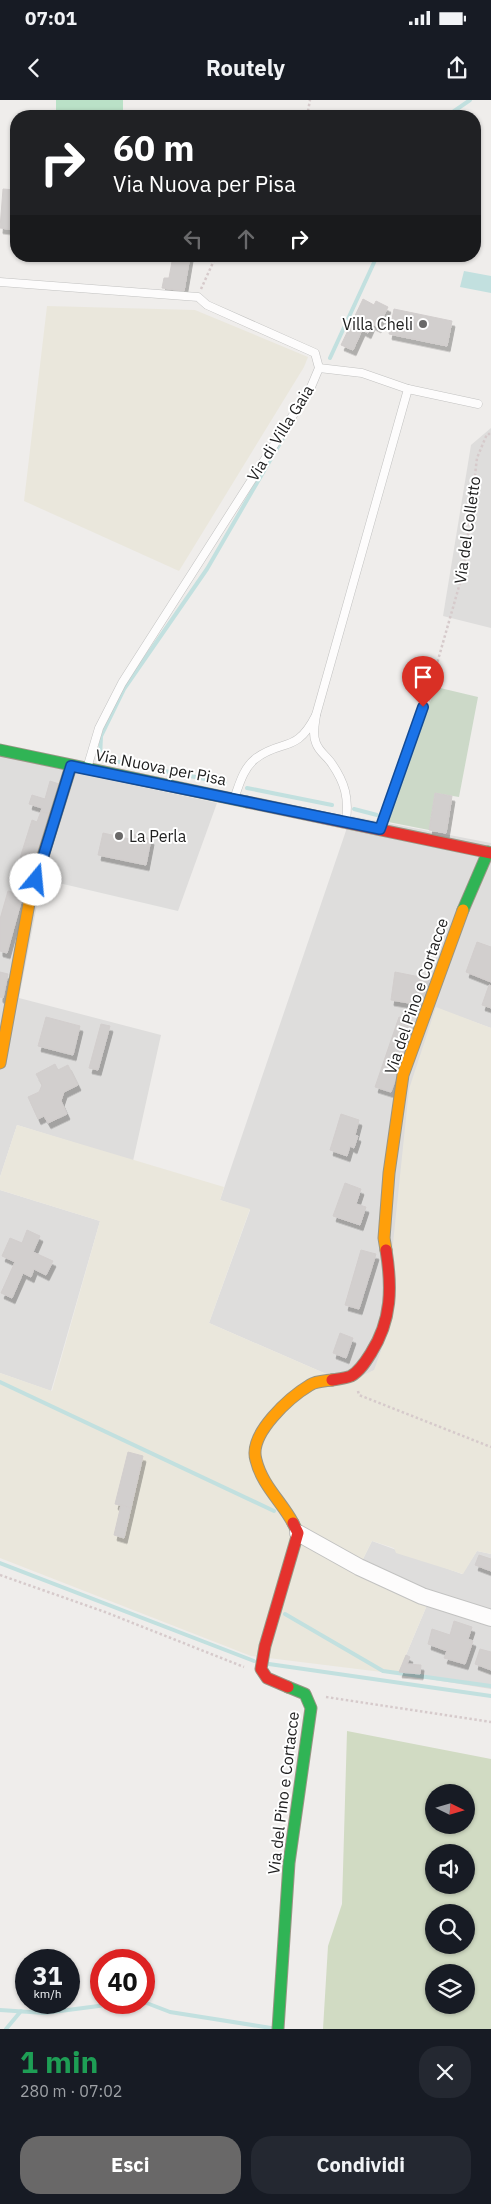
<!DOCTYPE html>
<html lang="it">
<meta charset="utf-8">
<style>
:root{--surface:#171b24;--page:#242831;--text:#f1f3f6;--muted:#9ea1a6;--accent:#696868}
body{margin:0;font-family:"IBM Plex Sans",sans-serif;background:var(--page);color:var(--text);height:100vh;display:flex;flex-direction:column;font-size:19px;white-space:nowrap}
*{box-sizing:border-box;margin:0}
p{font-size:16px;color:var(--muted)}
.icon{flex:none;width:28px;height:28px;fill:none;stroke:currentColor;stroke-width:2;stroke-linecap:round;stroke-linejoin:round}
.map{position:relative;height:1929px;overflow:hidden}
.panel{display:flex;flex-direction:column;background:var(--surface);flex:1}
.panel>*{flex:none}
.top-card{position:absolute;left:10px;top:10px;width:471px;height:152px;border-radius:20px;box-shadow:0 1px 4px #0004;background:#202124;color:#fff;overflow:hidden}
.needle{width:32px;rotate:95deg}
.fabs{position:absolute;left:425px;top:1684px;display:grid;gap:10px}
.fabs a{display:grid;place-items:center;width:50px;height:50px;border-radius:50%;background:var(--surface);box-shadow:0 1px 4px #0004;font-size:25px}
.speed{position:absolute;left:15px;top:1849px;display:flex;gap:10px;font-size:25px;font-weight:700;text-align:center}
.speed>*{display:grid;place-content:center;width:65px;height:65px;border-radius:50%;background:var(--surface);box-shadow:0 1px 4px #0004;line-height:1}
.speed small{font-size:12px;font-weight:400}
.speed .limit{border:8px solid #d22;background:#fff;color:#111}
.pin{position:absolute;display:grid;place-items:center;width:42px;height:42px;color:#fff;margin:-51px -21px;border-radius:50% 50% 50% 0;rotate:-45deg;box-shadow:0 0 5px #0007}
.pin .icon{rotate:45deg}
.me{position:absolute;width:55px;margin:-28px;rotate:17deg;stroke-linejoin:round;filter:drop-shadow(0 0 4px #0008)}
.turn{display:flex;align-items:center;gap:18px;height:105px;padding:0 20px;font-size:22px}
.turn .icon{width:65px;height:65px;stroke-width:2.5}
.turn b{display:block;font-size:35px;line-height:42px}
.lanes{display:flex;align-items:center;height:48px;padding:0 20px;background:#0003;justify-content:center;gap:25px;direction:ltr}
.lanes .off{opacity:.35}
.round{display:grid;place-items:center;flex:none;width:52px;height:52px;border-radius:20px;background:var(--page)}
.summary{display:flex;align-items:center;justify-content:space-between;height:85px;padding:0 20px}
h1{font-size:30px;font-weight:800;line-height:38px;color:#1e9e55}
.cta{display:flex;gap:10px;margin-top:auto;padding:10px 20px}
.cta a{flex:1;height:58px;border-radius:20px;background:var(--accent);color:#fff;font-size:20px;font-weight:800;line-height:58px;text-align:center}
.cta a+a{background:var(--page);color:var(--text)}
.status{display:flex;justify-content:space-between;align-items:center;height:35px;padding:0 25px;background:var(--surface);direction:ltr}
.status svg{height:14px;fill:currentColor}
header{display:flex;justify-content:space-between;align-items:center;height:65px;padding:0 20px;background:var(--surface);font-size:22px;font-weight:800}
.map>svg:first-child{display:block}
.residential{fill:#dedddc}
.farmland{fill:#eae7dc}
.forest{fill:#d1dbc3;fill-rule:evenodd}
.cemetery{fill:#ccd9c8}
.pitch{fill:#bae1c7}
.water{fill:#c2e0df}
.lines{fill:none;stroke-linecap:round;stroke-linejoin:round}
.stream{stroke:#c2e0df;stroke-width:4}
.building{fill:#d2cfce;stroke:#d2cecd;filter:url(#shadow)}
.lane-casing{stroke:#c2c2c1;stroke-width:9}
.street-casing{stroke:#c2c2c1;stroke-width:18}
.fast-casing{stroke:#999584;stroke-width:13}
.slow-casing{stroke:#999584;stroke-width:13}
.jam-casing{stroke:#999584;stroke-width:13}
.path{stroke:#d6cacb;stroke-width:2.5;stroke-dasharray:2.5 2.5;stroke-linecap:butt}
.lane{stroke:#fdfcfc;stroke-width:8}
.street{stroke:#fdfcfc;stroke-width:16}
.fast{stroke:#30b455;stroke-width:11}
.slow{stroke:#ff9f0a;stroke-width:11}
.jam{stroke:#e5322d;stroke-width:11}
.route-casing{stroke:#114b97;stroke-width:12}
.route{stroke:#1a73e8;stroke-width:9}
.poi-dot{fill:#696868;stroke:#fff;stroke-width:2}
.labels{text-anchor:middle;stroke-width:4;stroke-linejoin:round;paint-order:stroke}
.poi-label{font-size:16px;fill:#212121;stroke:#fff;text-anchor:end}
.street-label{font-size:16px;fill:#212121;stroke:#fff}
</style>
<div class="status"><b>07:01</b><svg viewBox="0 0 49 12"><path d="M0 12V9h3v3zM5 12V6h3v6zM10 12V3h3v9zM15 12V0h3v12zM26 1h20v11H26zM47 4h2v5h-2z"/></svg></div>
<header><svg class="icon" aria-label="back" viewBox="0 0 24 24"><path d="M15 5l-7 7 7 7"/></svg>Routely<svg class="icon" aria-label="share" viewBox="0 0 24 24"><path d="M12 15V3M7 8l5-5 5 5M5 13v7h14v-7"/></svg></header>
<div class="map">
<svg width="491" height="1929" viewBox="0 0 491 1929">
<defs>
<filter id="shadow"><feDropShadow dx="3" dy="5.5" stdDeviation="0" flood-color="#0004"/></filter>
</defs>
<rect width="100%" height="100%" fill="#efedeb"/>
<!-- residential -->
<g class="residential">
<path d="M491 328V528L443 516 471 345Z"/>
<path d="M0 656 217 703 178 811 42 779 19 898 161 935 133 1061 17 1025 0 1077Z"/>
<path d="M351 716 491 743V928L436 908 386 1237 375 1270 347 1283 209 1223 250 1110 220 1100Z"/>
<path d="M0 1090 100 1121 51 1291 0 1273Z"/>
<path d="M372 1441 462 1474 477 1451 491 1454V1589L398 1574 430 1498 361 1463Z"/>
</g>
<!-- farmland -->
<g class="farmland">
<path d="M47 206 195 210 308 257 304 267 179 471 24 401Z"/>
<path d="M436 907 491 928V1454L477 1451 463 1474 396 1453 394 1448 372 1441 361 1463 430 1498 398 1574 251 1556 0 1458V1273L52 1291 100 1121 0 1090V1077L17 1025 224 1087 220 1100 250 1109 209 1223 347 1283 374 1270 386 1237 392 1153 409 989Z"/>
</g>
<!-- forest -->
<path class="forest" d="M347 1631 491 1659V1929H323L328 1846 342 1804ZM434 1692H466V1725H434ZM434 1752H466V1785H434ZM434 1812H466V1845H434ZM434 1872H466V1905H434Z"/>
<!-- cemetery -->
<path class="cemetery" d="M436 587 478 597 459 697 435 693 429 730 383 721Z"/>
<!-- pitch -->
<rect class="pitch" x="56" y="0" width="67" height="16"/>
<!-- water -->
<path class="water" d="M464 171 491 176V193L460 187Z"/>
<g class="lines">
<!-- stream -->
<g class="stream">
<path d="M447 16 470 0"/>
<path d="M330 258 377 156"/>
<path d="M225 683 100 658 101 636 124 589 207 469 290 326"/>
<path d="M247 688 332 705"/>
<path d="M354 709 377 715"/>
<path d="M0 1282 274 1411"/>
<path d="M0 1463 254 1561"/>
<path d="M285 1514 383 1571 491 1586"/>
<path d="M269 1564 491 1596"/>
<path d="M144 1902 170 1912 271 1928"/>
<path d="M0 1910 45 1913 129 1902"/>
<path d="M6 1929 21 1911"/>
</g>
</g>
<!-- building -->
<g class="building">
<path d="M3 89 16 90V130L0 128Z"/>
<path d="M173 156H190L184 191 162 188 164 178H169Z"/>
<path d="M363 199 374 205 376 201 388 207 378 227 372 224 368 233 362 230 353 250 341 245Z"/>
<path d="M394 209 452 221 447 246 389 234Z"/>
<path d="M50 681 59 684 49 714 41 711 42 708 29 704 32 695 45 699Z"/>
<path d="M435 693 452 696 446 733 429 730Z"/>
<path d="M41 711 49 714 28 782 14 777 32 720 37 722Z"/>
<path d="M103 733 130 739 131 734 151 739 146 765 98 755Z"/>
<path d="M8 791 23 795 7 853 0 851V819Z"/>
<path d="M477 842 491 847V882L466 872Z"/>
<path d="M0 872 8 874 3 898 0 897Z"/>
<path d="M395 872 430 879 421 905 391 900Z"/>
<path d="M489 885 491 886V908L482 905Z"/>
<path d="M46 917 80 926 73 955 38 946Z"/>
<path d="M399 917 415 922 391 992 375 987Z"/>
<path d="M101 924 110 926 98 970 89 968Z"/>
<path d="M55 964 58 970 68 965 78 985 64 992 61 1001 67 1014 48 1023 44 1016 38 1019 28 997 39 992 42 985 36 974Z"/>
<path d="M341 1014 359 1020 355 1035 358 1036 354 1048 350 1046 347 1056 330 1050Z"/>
<path d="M345 1083 361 1089 356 1104 366 1107 360 1125 333 1116Z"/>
<path d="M27 1130 40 1136 33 1152 53 1161 46 1175 34 1169 31 1177 23 1173 12 1198 1 1193 15 1162 2 1156 10 1138 22 1143Z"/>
<path d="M361 1150 376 1154 359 1209 345 1205Z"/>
<path d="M340 1233 353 1238 346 1258 333 1253Z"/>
<path d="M128 1352 143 1356 131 1408 115 1404Z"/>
<path d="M121 1405 131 1408 124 1438 114 1435Z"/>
<path d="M479 1455 491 1459V1471L475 1465Z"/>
<path d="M454 1521 472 1527 468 1539 473 1541 465 1564 444 1558 447 1551 428 1544 432 1529 450 1535Z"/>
<path d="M480 1549 491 1552V1570L475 1564Z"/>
<path d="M406 1555 410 1557 407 1564 421 1565 420 1574 399 1572Z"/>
</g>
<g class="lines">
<!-- lane casing -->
<g class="lane-casing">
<g id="lane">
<path d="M0 182 198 197 207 205 315 253 319 268 311 287 122 583 99 628 88 665"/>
<path d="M319 268 362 273 408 289 478 304"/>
<path d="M316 615 408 289"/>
<path d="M235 696C240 682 244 668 255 659 282 638 296 655 316 615 315 624 312 634 316 643 319 652 327 656 332 664 345 683 349 698 346 720"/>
<path d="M380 727 429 590"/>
</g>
</g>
<!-- street casing -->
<g class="street-casing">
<path id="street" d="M298 1433 359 1467 422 1496 491 1518"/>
</g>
<!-- fast casing -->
<g class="fast-casing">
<g id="fast">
<path d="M0 650 247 702"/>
<path d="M463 810 488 752"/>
<path d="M278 1929 289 1763 311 1608 305 1594 288 1587"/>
</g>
</g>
<!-- slow casing -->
<g class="slow-casing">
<g id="slow">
<path d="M0 963 30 798 71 666"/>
<path d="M386 1150 384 1138 389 1073 403 975 463 810"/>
<path d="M293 1423C282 1402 262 1385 256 1360 248 1334 290 1297 310 1285 316 1281 325 1281 332 1280"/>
</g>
</g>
<!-- jam casing -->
<g class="jam-casing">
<g id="jam">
<path d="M247 702 491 753"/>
<path d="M332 1280C338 1279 346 1278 351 1276 360 1271 366 1261 371 1253 392 1220 392 1187 386 1150"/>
<path d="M288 1587 267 1578 261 1569 265 1546 298 1433 293 1423"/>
</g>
</g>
<!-- path -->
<g class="path">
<path d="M307 16 310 0"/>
<path d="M201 189 216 156"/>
<path d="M432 581 464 469 477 358 487 334H491"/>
<path d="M358 1291 359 1295 491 1347"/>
<path d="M0 1475 105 1512 244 1567"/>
<path d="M326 1597 491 1622"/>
</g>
<!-- lane -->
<use href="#lane" class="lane"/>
<!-- street -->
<use href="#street" class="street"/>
<!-- fast -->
<use href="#fast" class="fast"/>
<!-- slow -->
<use href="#slow" class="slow"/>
<!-- jam -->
<use href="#jam" class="jam"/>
</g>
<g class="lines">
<!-- route casing -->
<g class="route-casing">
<path id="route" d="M36 780 71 666 380 729 423 607"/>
</g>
<!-- route -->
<use href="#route" class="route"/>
</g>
<!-- markers -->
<g class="poi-dot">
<circle cx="423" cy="224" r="5"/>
<circle cx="119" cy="736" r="5"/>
</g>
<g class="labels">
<!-- poi labels -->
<g class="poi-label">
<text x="413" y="230">Villa Cheli</text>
<text x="129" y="742" text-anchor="start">La Perla</text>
</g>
<!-- street labels -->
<g class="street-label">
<text transform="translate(280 333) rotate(-58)" y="6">Via di Villa Gaia</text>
<text transform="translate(467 430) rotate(-82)" y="6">Via del Colletto</text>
<text transform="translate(161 667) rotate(11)" y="6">Via Nuova per Pisa</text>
<text transform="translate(416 896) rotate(-71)" y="6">Via del Pino e Cortacce</text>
<text transform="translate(283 1693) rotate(-83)" y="6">Via del Pino e Cortacce</text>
</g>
</g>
</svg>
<div class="fabs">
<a><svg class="needle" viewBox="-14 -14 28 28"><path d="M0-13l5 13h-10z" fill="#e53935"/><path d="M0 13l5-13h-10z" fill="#9ea1a6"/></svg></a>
<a><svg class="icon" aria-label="sound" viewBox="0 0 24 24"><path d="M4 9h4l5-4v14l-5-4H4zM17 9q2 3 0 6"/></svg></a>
<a><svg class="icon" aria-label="search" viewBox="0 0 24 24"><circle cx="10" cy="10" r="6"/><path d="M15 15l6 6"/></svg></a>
<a><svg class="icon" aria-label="layers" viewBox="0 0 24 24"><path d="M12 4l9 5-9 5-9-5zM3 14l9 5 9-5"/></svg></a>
</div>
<div class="speed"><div>31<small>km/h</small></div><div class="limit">40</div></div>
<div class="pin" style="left:423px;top:607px;background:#d93025"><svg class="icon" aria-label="arrive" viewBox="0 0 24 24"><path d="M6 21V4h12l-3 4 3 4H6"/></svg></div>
<svg class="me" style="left:36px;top:780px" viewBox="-20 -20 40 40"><circle r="19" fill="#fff"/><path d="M0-13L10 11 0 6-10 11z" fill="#1a73e8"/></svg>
<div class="top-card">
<div class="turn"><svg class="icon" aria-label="right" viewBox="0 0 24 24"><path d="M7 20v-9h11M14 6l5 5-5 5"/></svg><div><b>60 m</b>Via Nuova per Pisa</div></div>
<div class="lanes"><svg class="icon off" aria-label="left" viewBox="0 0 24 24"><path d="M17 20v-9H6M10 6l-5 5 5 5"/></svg><svg class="icon off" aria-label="ahead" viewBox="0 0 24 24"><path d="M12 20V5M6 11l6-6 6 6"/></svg><svg class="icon" aria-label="right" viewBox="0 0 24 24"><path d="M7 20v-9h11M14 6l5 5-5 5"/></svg></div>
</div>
</div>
<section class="panel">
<div class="summary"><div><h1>1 min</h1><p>280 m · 07:02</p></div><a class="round"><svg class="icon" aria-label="close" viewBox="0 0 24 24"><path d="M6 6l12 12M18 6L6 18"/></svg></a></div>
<div class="cta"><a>Esci</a><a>Condividi</a></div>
</section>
